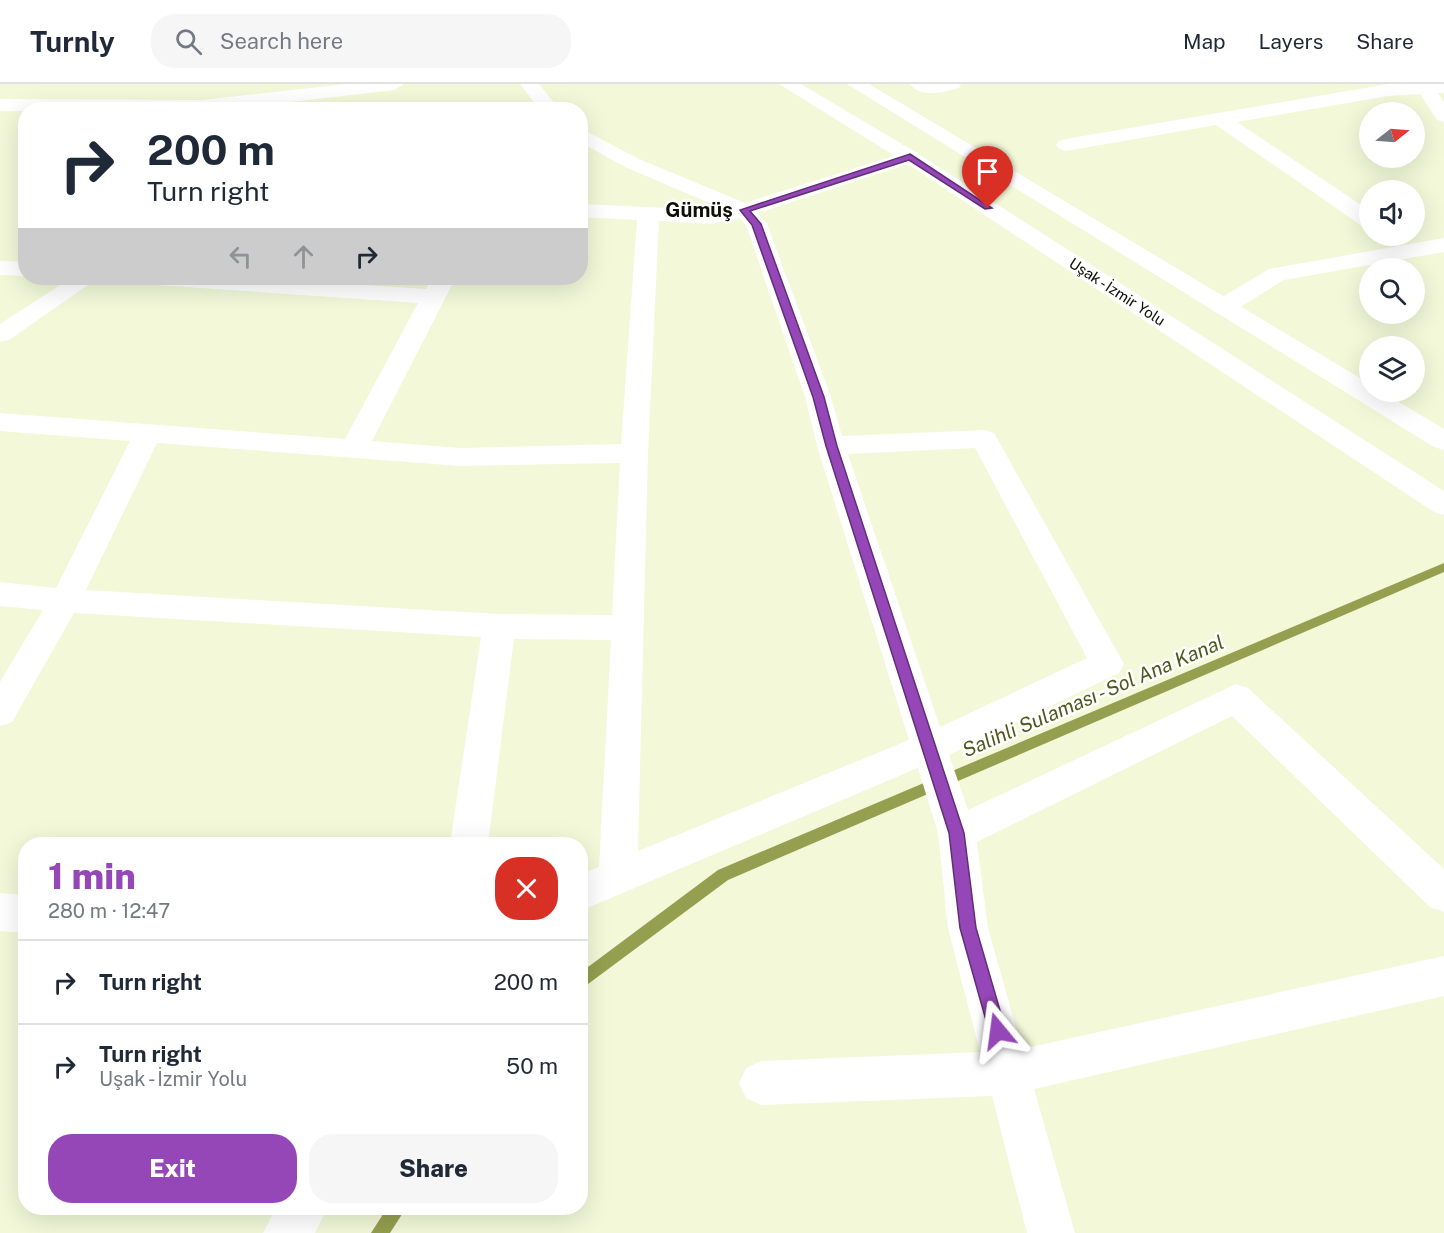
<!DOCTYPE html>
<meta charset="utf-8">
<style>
:root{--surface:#fff;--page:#f6f6f7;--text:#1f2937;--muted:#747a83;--line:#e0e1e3;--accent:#9547b8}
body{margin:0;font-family:"Public Sans",sans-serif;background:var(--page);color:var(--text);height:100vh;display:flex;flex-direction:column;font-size:22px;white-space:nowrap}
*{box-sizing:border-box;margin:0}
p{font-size:20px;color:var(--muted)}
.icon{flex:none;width:33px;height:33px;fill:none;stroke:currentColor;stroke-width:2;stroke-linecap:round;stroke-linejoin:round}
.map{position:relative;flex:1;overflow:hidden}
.panel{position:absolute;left:18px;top:753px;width:570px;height:378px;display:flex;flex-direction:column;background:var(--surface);border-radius:24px;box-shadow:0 6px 24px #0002}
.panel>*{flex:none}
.guide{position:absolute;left:18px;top:18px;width:570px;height:183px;border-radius:24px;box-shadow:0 6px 24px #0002;background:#fff;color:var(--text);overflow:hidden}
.needle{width:39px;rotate:73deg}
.tools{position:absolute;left:1359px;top:18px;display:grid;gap:12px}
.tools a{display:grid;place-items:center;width:66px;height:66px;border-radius:50%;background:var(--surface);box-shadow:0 6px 24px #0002;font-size:30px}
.pin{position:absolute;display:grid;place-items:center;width:51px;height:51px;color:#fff;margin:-62px -26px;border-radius:50% 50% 50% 0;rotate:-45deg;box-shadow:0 0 6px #0007}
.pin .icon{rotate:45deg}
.me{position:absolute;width:66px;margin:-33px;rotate:344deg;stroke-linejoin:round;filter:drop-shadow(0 0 4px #0008)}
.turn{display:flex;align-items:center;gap:21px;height:126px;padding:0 30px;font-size:27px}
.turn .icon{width:78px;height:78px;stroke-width:2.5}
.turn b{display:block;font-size:42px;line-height:51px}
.lanes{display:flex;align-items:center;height:57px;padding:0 30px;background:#0003;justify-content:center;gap:30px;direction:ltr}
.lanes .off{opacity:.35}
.round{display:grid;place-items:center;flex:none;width:63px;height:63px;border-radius:24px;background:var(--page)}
.overview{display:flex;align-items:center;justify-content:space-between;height:102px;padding:0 30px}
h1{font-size:36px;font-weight:800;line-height:45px;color:var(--accent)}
.cta{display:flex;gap:12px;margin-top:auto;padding:12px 30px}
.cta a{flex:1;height:69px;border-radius:24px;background:var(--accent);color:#fff;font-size:24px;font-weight:800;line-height:69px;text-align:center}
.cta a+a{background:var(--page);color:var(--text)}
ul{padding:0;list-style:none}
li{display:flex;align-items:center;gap:18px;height:84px;padding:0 30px;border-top:2px solid var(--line)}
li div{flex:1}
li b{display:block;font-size:22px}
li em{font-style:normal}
header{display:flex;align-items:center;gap:36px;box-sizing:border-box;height:84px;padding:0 30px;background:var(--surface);border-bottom:2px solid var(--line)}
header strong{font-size:28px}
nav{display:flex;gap:33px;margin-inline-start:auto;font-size:21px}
.search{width:420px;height:54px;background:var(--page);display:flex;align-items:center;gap:15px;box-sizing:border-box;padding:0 21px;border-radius:24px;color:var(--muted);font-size:22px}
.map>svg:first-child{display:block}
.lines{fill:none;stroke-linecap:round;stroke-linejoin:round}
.stream{fill:#949f4f;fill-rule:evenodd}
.minor{fill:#fff;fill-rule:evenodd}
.highway{fill:#fff;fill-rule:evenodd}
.route{fill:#9547b8;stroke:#612e78;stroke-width:1.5}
.labels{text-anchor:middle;stroke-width:5;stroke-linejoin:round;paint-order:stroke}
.far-street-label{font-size:15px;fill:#0e1006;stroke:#fff}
.far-district-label{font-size:20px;font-weight:bold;fill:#0e1006;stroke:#fff}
.water-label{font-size:20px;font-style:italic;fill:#50571c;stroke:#fff}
</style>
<header>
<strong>Turnly</strong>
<div class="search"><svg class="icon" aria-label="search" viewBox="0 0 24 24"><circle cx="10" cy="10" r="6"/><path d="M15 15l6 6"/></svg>Search here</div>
<nav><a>Map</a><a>Layers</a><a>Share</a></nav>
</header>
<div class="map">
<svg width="1444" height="1149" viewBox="0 0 1444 1149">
<rect width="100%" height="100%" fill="#f2f8d8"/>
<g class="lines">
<!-- stream -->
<g class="stream">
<path d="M1444 479V488L728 796 580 906V889L718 786Z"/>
<path d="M387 1124H406L390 1149H371Z"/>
</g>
<!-- minor -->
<g class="minor">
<path d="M346 0H404L395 6 221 26 0 27V15L202 16Z"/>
<path d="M520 0H539L560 26H540Z"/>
<path d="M910 0H961L959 4C943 8 921 15 910 0Z"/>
<path d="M1388 0H1444V9H1438L1444 18V38L1437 36 1420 10 1388 12 1237 38 1370 127V143L1362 142 1216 41 1066 67 1059 65 1056 61 1059 57 1066 55Z"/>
<path d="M580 44 639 75 745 119 903 69H917L920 73 917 77 758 129 767 140 831 313 842 352 984 346 994 349 1124 580 1119 589 949 671 968 726 1236 600 1248 604 1444 785V828L1430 823 1232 632 977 758 988 844 1022 965 1444 872V912L1034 1005 1075 1149H1027L992 1012 761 1021 746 1014 739 999 746 984 761 977 980 968 948 844 938 749 918 684 580 827V790L599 783 611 556 514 555 488 760H450L481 553 74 529 12 638 0 642V598L43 526 0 522V498L56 504 130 357 0 347V329L345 355 418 219 158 201 150 199 147 194H253L426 205 433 194H451L454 197 372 357 460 364 621 360 637 136 580 133V120L711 126 721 124 625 83 580 58ZM739 134 746 141 805 313 817 362 909 656 638 767 648 369 659 137 711 140ZM157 359 460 382 620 379 612 531 499 530 86 506ZM975 364 1087 574 940 643 848 370Z"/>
<path d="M1444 154V168L1284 196 1232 228 1223 230 1214 228 1211 223 1214 218 1269 185Z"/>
<path d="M0 177 26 178V192L0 191Z"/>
<path d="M71 194H98L9 256 0 258V240Z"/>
<path d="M0 809 26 811V849L0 847Z"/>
<path d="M276 1124H327L315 1149H263Z"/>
</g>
<!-- highway -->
<g class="highway">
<path d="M779 0H801L917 69 1444 407V431L1434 428 903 77Z"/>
<path d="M847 0H869L1370 300V308H1382L1444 345V366L1434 363Z"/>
</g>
</g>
<!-- route -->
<path class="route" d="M910 70 992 124 985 125 909 76 750 127 761 140 824 313 837 362 964 749 976 844 1006 947 1004 953 998 956 991 953 989 947 960 844 949 749 826 362 813 313 752 141 740 126Z"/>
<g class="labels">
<!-- far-street labels -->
<g class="far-street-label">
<text transform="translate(1117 208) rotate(33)" y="5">Uşak - İzmir Yolu</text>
</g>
<!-- far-district labels -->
<g class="far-district-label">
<text x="699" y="133">Gümüş</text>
</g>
<!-- water labels -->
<g class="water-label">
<text transform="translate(1093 612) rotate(-23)" y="7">Salihli Sulaması - Sol Ana Kanal</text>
</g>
</g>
</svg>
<div class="tools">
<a><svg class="needle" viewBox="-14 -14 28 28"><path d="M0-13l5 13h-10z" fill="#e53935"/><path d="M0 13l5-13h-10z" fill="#747a83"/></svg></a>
<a><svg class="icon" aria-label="sound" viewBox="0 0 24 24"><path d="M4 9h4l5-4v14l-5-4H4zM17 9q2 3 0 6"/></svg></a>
<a><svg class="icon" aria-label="search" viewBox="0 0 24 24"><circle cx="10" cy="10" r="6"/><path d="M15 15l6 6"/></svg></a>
<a><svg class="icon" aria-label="layers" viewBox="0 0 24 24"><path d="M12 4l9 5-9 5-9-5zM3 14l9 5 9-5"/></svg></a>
</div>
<div class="pin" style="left:988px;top:124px;background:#d93025"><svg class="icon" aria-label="arrive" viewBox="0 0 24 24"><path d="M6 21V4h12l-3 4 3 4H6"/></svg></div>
<svg class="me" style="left:998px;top:947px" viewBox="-20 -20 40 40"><path d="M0-17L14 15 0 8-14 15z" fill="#9547b8" stroke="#fff" stroke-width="4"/></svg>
<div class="guide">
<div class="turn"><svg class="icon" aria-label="right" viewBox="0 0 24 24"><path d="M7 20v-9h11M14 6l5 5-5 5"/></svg><div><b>200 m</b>Turn right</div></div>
<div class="lanes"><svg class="icon off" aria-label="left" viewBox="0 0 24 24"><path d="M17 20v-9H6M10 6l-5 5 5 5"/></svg><svg class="icon off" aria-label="ahead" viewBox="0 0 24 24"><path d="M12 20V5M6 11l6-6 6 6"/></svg><svg class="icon" aria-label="right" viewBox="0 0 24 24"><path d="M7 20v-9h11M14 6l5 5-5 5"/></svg></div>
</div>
<section class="panel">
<div class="overview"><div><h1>1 min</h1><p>280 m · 12:47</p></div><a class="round" style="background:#d93025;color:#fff"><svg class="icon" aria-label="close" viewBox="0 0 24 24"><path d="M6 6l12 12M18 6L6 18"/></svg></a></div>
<ul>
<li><svg class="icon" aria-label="right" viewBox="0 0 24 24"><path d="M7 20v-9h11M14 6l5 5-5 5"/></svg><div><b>Turn right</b></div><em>200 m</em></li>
<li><svg class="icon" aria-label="right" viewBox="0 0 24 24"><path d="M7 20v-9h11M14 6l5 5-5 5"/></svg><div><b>Turn right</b><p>Uşak - İzmir Yolu</p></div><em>50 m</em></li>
</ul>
<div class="cta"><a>Exit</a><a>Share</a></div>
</section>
</div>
